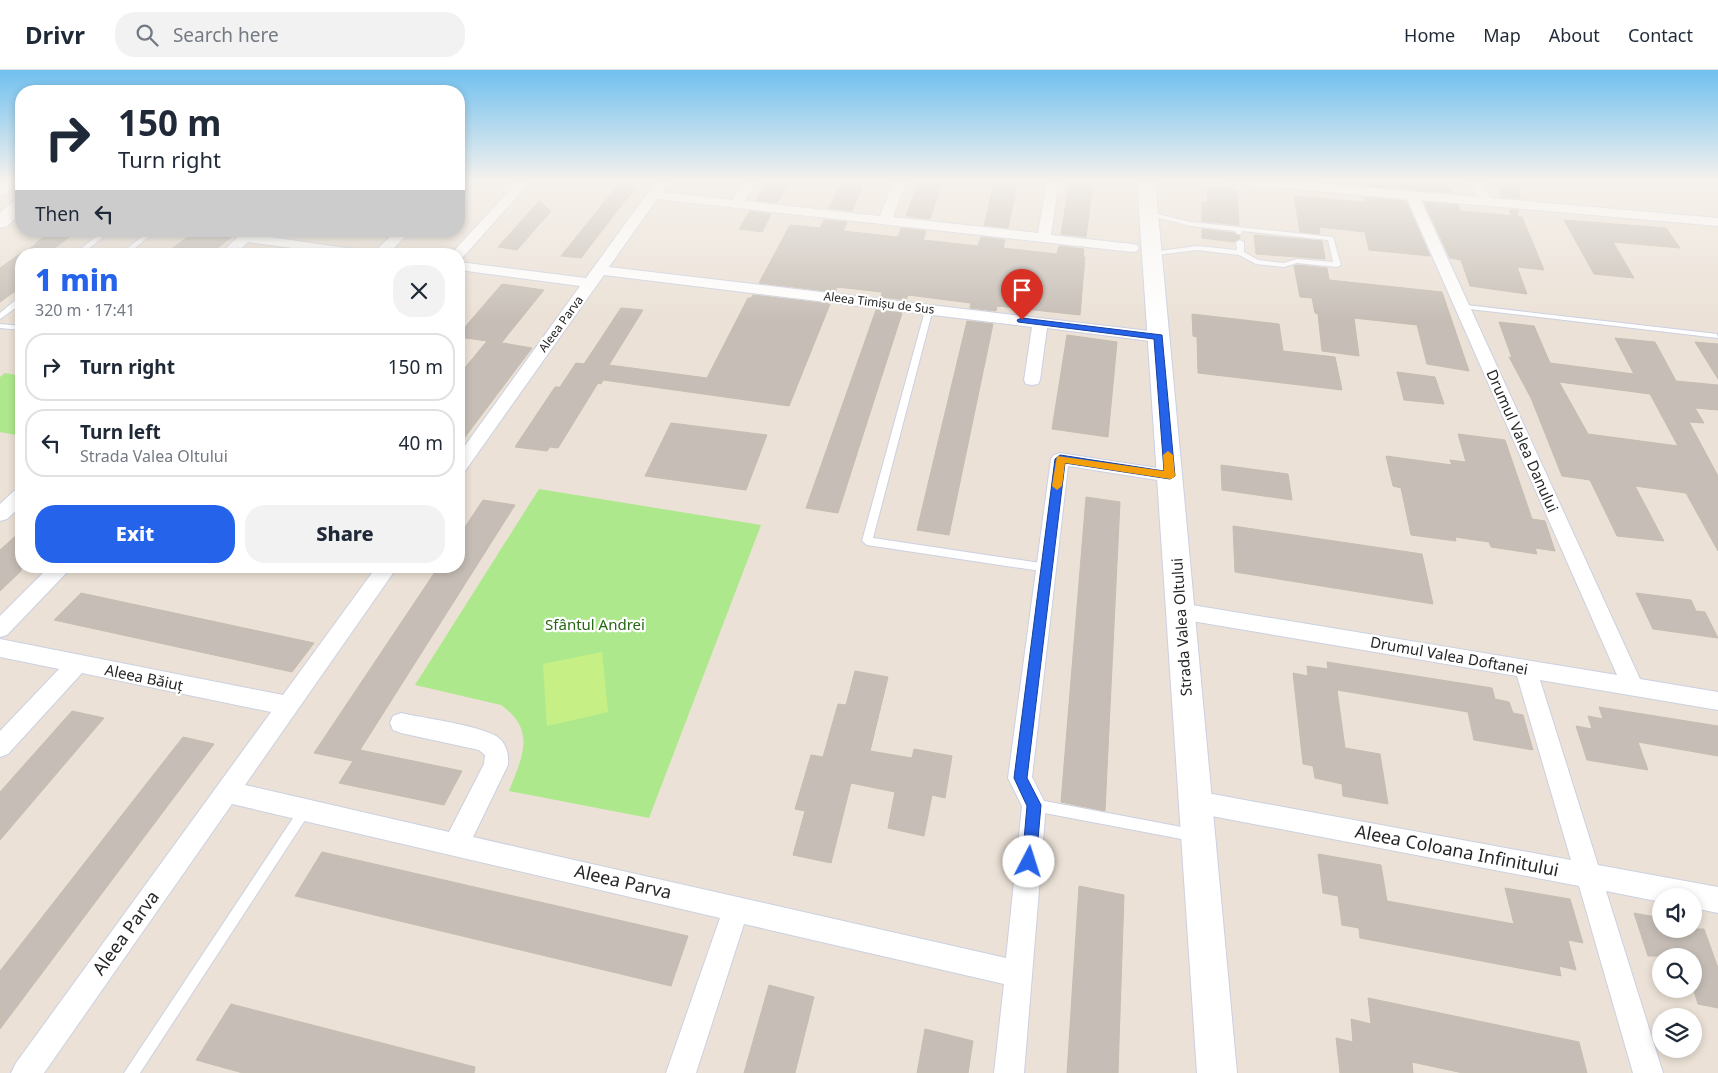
<!DOCTYPE html>
<meta charset="utf-8">
<style>
:root{--surface:#fff;--page:#f2f2f3;--text:#1f2937;--muted:#747a83;--line:#e0e1e3;--accent:#2563eb}
body{margin:0;font-family:"Noto Sans",sans-serif;background:var(--page);color:var(--text);height:100vh;display:flex;flex-direction:column;font-size:19px;white-space:nowrap}
*{box-sizing:border-box;margin:0}
p{font-size:16px;color:var(--muted)}
.icon{flex:none;width:28px;height:28px;fill:none;stroke:currentColor;stroke-width:2;stroke-linecap:round;stroke-linejoin:round}
.map{position:relative;flex:1;overflow:hidden}
.drawer{position:absolute;left:15px;top:178px;width:450px;height:325px;display:flex;flex-direction:column;background:var(--surface);border-radius:20px;box-shadow:0 2px 8px #0003}
.drawer>*{flex:none}
.top-card{position:absolute;left:15px;top:15px;width:450px;height:152px;border-radius:20px;box-shadow:0 2px 8px #0003;background:#fff;color:var(--text);overflow:hidden}
.tools{position:absolute;left:1652px;top:818px;display:grid;gap:10px}
.tools a{display:grid;place-items:center;width:50px;height:50px;border-radius:50%;background:var(--surface);box-shadow:0 2px 8px #0003;font-size:25px}
.pin{position:absolute;display:grid;place-items:center;width:42px;height:42px;color:#fff;margin:-51px -21px;border-radius:50% 50% 50% 0;rotate:-45deg;box-shadow:0 0 5px #0007}
.pin .icon{rotate:45deg}
.me{position:absolute;width:55px;margin:-28px;rotate:5deg;stroke-linejoin:round;filter:drop-shadow(0 0 4px #0008)}
.turn{display:flex;align-items:center;gap:18px;height:105px;padding:0 20px;font-size:22px}
.turn .icon{width:65px;height:65px;stroke-width:2.5}
.turn b{display:block;font-size:35px;line-height:42px}
.then{display:flex;align-items:center;height:48px;padding:0 20px;background:#0003;gap:10px;font-size:19px}
.round{display:grid;place-items:center;flex:none;width:52px;height:52px;border-radius:20px;background:var(--page)}
.summary{display:flex;align-items:center;justify-content:space-between;height:85px;padding:0 20px}
h1{font-size:30px;font-weight:800;line-height:38px;color:var(--accent)}
.cta{display:flex;gap:10px;margin-top:auto;padding:10px 20px}
.cta a{flex:1;height:58px;border-radius:20px;background:var(--accent);color:#fff;font-size:20px;font-weight:800;line-height:58px;text-align:center}
.cta a+a{background:var(--page);color:var(--text)}
ul{padding:0;list-style:none}
li{display:flex;align-items:center;gap:15px;height:68px;margin:0 10px 8px;padding:0 10px;border:2px solid var(--line);border-radius:20px}
li div{flex:1}
li b{display:block;font-size:19px}
li em{font-style:normal}
header{display:flex;align-items:center;gap:30px;box-sizing:border-box;height:70px;padding:0 25px;background:var(--surface);border-bottom:1px solid var(--line)}
header strong{font-size:24px}
nav{display:flex;gap:28px;margin-inline-start:auto;font-size:18px}
.search{width:350px;height:45px;background:var(--page);display:flex;align-items:center;gap:12px;box-sizing:border-box;padding:0 18px;border-radius:20px;color:var(--muted);font-size:19px}
.map>svg:first-child{display:block}
.green{fill:#aee88c}
.pitch{fill:#c6f086}
.building{fill:#c6beb6;stroke:#c6bdb0;fill-rule:evenodd}
.lines{fill:none;stroke-linecap:round;stroke-linejoin:round}
.lane-casing{stroke:#cbd0e2;stroke-width:2}
.street-casing{stroke:#cbd0e2;stroke-width:2}
.secondary-casing{stroke:#cbd0e2;stroke-width:2}
.lane{fill:#fff;fill-rule:evenodd}
.street{fill:#fff;fill-rule:evenodd}
.secondary{fill:#fff;fill-rule:evenodd}
.route{fill:#2563eb;stroke:#184099}
.slow{fill:#f59e0b}
.labels{text-anchor:middle;stroke-width:4.5;stroke-linejoin:round;paint-order:stroke}
.far-street-label{font-size:12px;fill:#262626;stroke:#fff}
.street-label{font-size:15px;fill:#262626;stroke:#fff}
.park-label{font-size:15px;fill:#266713;stroke:#fff}
.near-street-label{font-size:18px;fill:#262626;stroke:#fff}
</style>
<header>
<strong>Drivr</strong>
<div class="search"><svg class="icon" aria-label="search" viewBox="0 0 24 24"><circle cx="10" cy="10" r="6"/><path d="M15 15l6 6"/></svg>Search here</div>
<nav><a>Home</a><a>Map</a><a>About</a><a>Contact</a></nav>
</header>
<div class="map">
<svg width="1718" height="1003" viewBox="0 0 1718 1003">
<rect width="100%" height="100%" fill="#ebe1d6"/>
<!-- green -->
<g class="green">
<path d="M5 303 21 306V366L0 362V307Z"/>
<path d="M539 419 761 455 649 748 509 721C522 687 537 661 501 635L415 615Z"/>
</g>
<!-- pitch -->
<path class="pitch" d="M602 582 608 642 547 656 543 594Z"/>
<!-- building -->
<g class="building">
<path d="M622 110H625L635 118 581 188 561 186Z"/>
<path d="M767 110H790L777 133 756 130Z"/>
<path d="M843 110H866L852 141 829 138Z"/>
<path d="M919 110H943L930 149 906 146Z"/>
<path d="M995 110H1018L1008 158 984 155Z"/>
<path d="M1070 110H1093L1086 167 1061 164Z"/>
<path d="M1357 110H1445L1452 123 1358 115Z"/>
<path d="M1493 110H1520L1519 129 1502 127Z"/>
<path d="M1207 117 1237 120 1239 155 1202 151V132H1208Z"/>
<path d="M1294 126 1365 132 1363 127 1406 131 1430 186 1369 180 1365 162 1319 157 1320 164 1300 162Z"/>
<path d="M539 131 551 141 517 180 498 177Z"/>
<path d="M1424 132 1458 135 1461 141 1512 146 1509 140H1518L1517 146 1522 147 1544 200 1517 197 1527 224 1470 216 1461 190 1450 188Z"/>
<path d="M750 141 771 144 762 162 739 159Z"/>
<path d="M824 150 847 152 843 161 898 167 901 158 926 161 923 170 978 176 981 167 1005 170 1003 178 1057 184 1059 176 1084 179 1083 187H1085L1080 245 997 236 996 241 970 238 971 233 908 225 906 230 881 227 882 222 837 217 835 222 759 213 790 155 820 158Z"/>
<path d="M1564 150 1666 158 1680 178 1613 172 1634 208 1594 204Z"/>
<path d="M1202 159 1234 163 1240 166V168L1234 172 1202 168Z"/>
<path d="M50 161H77L47 184H24Z"/>
<path d="M195 161H239L210 184H165Z"/>
<path d="M1254 165 1322 171 1325 189 1256 184Z"/>
<path d="M21 183V217L0 232V198Z"/>
<path d="M1297 195 1327 198 1329 210 1442 222 1469 301 1427 294 1417 255 1354 248 1359 286 1322 281 1318 244 1315 243 1312 228 1300 227 1294 196Z"/>
<path d="M502 214 544 220 502 272 491 271 532 278 459 375V305L487 271 459 267V264Z"/>
<path d="M753 225 830 234 789 336 603 310 601 314 598 313 558 378 550 377 547 381 515 377 555 317H560L576 293 584 294 621 238 643 240 609 295 707 308 748 228H751Z"/>
<path d="M876 240 902 243 838 443 806 438Z"/>
<path d="M1192 244 1279 254 1283 281 1335 287 1342 320 1198 303 1197 267 1193 266Z"/>
<path d="M967 251 993 254 949 465 917 460Z"/>
<path d="M1499 252 1534 256 1550 293 1634 304 1615 268 1655 272 1676 311 1718 315V340L1695 338 1704 353 1689 352 1718 406V481L1686 423 1635 416 1664 471 1617 466 1590 410 1562 406 1531 328 1509 287 1512 288ZM1559 312 1650 324 1678 376 1588 364Z"/>
<path d="M1067 265 1117 272 1108 367 1052 359Z"/>
<path d="M1695 272 1718 274V309Z"/>
<path d="M1397 302 1435 307 1444 334 1404 330Z"/>
<path d="M671 353 767 365 746 420 645 406Z"/>
<path d="M1458 364 1505 370 1532 449 1545 451 1555 481 1535 478 1537 484 1491 477 1489 472 1455 467 1456 471 1411 465 1401 418 1393 416 1386 386 1452 395 1450 390 1466 392Z"/>
<path d="M1221 395 1288 404 1292 430 1222 420Z"/>
<path d="M1086 427 1120 432 1105 741 1061 732Z"/>
<path d="M483 430 515 435 353 691 314 683 439 496H459V466Z"/>
<path d="M1233 456 1422 484 1433 534 1235 502Z"/>
<path d="M21 461V501L0 521V480Z"/>
<path d="M81 523 314 573 292 602 54 550Z"/>
<path d="M1636 523 1691 530 1696 541 1705 542 1718 568 1653 559Z"/>
<path d="M1327 592 1492 618 1495 629 1509 632 1513 643 1523 645 1533 680 1474 670 1468 642 1337 620 1345 678 1380 684 1388 734 1343 726 1342 714 1315 708 1313 696 1303 694 1293 603 1308 606 1307 596 1328 599Z"/>
<path d="M855 601 888 607 870 681 912 688 914 679 952 686 945 728 932 725 924 766 888 758 895 722 851 713 831 793 793 785 805 741 795 739 811 685 823 687 838 634 846 635Z"/>
<path d="M1599 637 1718 656V686L1638 672 1648 700 1587 690 1576 656 1592 659 1588 646 1603 649Z"/>
<path d="M72 641 104 648 0 770V722Z"/>
<path d="M183 667 214 674 0 959V901Z"/>
<path d="M360 680 462 701 444 735 339 713Z"/>
<path d="M322 782 688 866 671 916 295 826Z"/>
<path d="M1318 784 1381 795 1387 831 1514 854 1505 818 1570 829 1583 873 1568 870 1576 900 1559 896 1561 906 1360 868 1359 858 1342 855 1338 826 1323 823Z"/>
<path d="M1079 816 1124 825 1118 1003H1067Z"/>
<path d="M1634 843 1661 848V859H1704L1718 898V938L1698 934 1694 921V886H1648Z"/>
<path d="M769 915 814 927 795 1003H744Z"/>
<path d="M1368 928 1579 972 1587 1003H1463L1412 992 1413 1003H1340L1336 968 1353 972 1351 949 1371 954Z"/>
<path d="M231 934 475 997 474 1003H243L196 990Z"/>
<path d="M925 959 973 971 968 1003H917Z"/>
</g>
<g class="lines">
<!-- lane casing -->
<g class="lane-casing">
<g id="lane">
<path d="M1149 142 1191 152 1333 167 1341 195 1337 197 1297 193 1284 197 1256 194 1239 185 1197 180 1149 186 1148 184 1152 182 1197 176 1237 180 1236 172 1240 170 1244 172V182L1258 190 1284 193 1297 189 1333 192 1328 170 1242 161 1241 164H1237L1235 161 1191 156 1147 145V143Z"/>
<path d="M103 161H111L82 184H74Z"/>
<path d="M148 162 153 163 128 184H120Z"/>
<path d="M18 228H21V234L0 249V243Z"/>
<path d="M1458 234 1717 264 1718 268 1461 238 1457 236Z"/>
<path d="M926 237H932L933 239 873 468 1047 494 1052 498 1051 501 1047 502 867 475 862 471Z"/>
<path d="M0 254 21 256V260L0 258Z"/>
<path d="M1034 729 1192 759 1196 761 1198 765 1196 769 1192 771 1034 741 1030 739 1028 735 1030 731Z"/>
<path d="M305 734 309 736 311 740 309 744 140 1003H124L301 736Z"/>
</g>
</g>
<!-- street casing -->
<g class="street-casing">
<g id="street">
<path d="M519 110H532L463 187 459 188V184H451Z"/>
<path d="M657 110H670L662 122 733 130 744 110H757L745 131 880 146 894 110H907L893 147 1038 163 1047 110H1059L1051 165 1132 174 1137 175 1139 178 1137 181 1132 182 657 129 609 197 1158 262 1164 264 1166 267 1164 270 1158 272 1047 258 1040 310 1038 314 1032 315 1026 314 1024 310 1032 257 604 205 465 401 459 403V384L580 216 459 200V192L586 208Z"/>
<path d="M1228 110H1283L1477 127 1468 110H1481L1491 128 1718 148V156L1421 130 1640 609 1718 622V640L1540 610 1598 795 1718 817V843L1694 838V826H1661V832L1606 821 1663 1003H1633L1579 816 1196 743 1187 740 1184 732 1187 724 1196 721 1571 790 1517 606 1180 549 1173 547 1170 541 1173 535 1180 533 1617 605 1407 129 1234 114Z"/>
<path d="M244 161H260L256 165 374 182 396 161H411L388 184H334L248 172 236 184H220Z"/>
<path d="M1060 383 1170 400 1176 402 1179 406 1176 410 1170 412 1068 396 1032 707 1046 735 1024 1003H994L1004 914 744 854 696 1003H666L720 848 232 734 44 1003H11L16 993 271 642 82 603 8 684 0 687V661L59 599 0 587V569L283 625 377 496H398L245 715 449 762 484 694 485 685 479 680 401 663 393 660 390 653 393 646 401 643C422 648 487 656 500 669 507 676 509 686 508 695L473 767 1006 888 1022 736 1008 708 1051 389 1054 385Z"/>
<path d="M21 420V436L7 449 0 451V434L14 421Z"/>
<path d="M50 496H73L7 565 0 567V546Z"/>
</g>
</g>
<!-- secondary casing -->
<g class="secondary-casing">
<g id="secondary">
<path d="M0 110H19L6 124 0 125Z"/>
<path d="M1137 110H1155L1237 1003H1197Z"/>
<path d="M21 129V143L7 156 0 158V142L15 130Z"/>
</g>
</g>
<!-- lane -->
<use href="#lane" class="lane"/>
<!-- street -->
<use href="#street" class="street"/>
<!-- secondary -->
<use href="#secondary" class="secondary"/>
</g>
<!-- sky -->
<linearGradient id="sky" x2="0" y2="1"><stop stop-color="#70c0ef"/><stop offset="0.44" stop-color="#f6f2ed"/><stop offset="1" stop-color="#f6f2ed" stop-opacity="0"/></linearGradient>
<rect width="1718" height="251" fill="url(#sky)"/>
<!-- route -->
<path class="route" d="M1022 248 1162 265 1175 406 1170 409 1065 393 1027 708 1041 735 1036 792 1034 796 1029 798 1024 796 1022 792 1027 736 1014 708 1055 389 1060 385 1164 401 1154 269 1018 252 1017 250Z"/>
<!-- slow -->
<path class="slow" d="M1168 381 1173 385 1175 406 1173 408 1170 409 1065 393 1062 416 1057 420 1052 416 1057 386 1164 401 1163 385Z"/>
<g class="labels">
<!-- far-street labels -->
<g class="far-street-label">
<text transform="translate(879 233) rotate(7)" y="4">Aleea Timișu de Sus</text>
<text transform="translate(561 254) rotate(-54)" y="4">Aleea Parva</text>
</g>
<!-- street labels -->
<g class="street-label">
<text transform="translate(1522 371) rotate(66)" y="5">Drumul Valea Danului</text>
<text transform="translate(1182 557) rotate(-94)" y="5">Strada Valea Oltului</text>
<text transform="translate(1449 586) rotate(10)" y="5">Drumul Valea Doftanei</text>
<text transform="translate(144 608) rotate(12)" y="5">Aleea Băiuț</text>
</g>
<!-- park labels -->
<g class="park-label">
<text x="595" y="560">Sfântul Andrei</text>
</g>
<!-- near-street labels -->
<g class="near-street-label">
<text transform="translate(1457 781) rotate(11)" y="6">Aleea Coloana Infinitului</text>
<text transform="translate(623 812) rotate(13)" y="6">Aleea Parva</text>
<text transform="translate(126 863) rotate(-54)" y="6">Aleea Parva</text>
</g>
</g>
</svg>
<div class="tools">
<a><svg class="icon" aria-label="sound" viewBox="0 0 24 24"><path d="M4 9h4l5-4v14l-5-4H4zM17 9q2 3 0 6"/></svg></a>
<a><svg class="icon" aria-label="search" viewBox="0 0 24 24"><circle cx="10" cy="10" r="6"/><path d="M15 15l6 6"/></svg></a>
<a><svg class="icon" aria-label="layers" viewBox="0 0 24 24"><path d="M12 4l9 5-9 5-9-5zM3 14l9 5 9-5"/></svg></a>
</div>
<div class="pin" style="left:1022px;top:250px;background:#d93025"><svg class="icon" aria-label="arrive" viewBox="0 0 24 24"><path d="M6 21V4h12l-3 4 3 4H6"/></svg></div>
<svg class="me" style="left:1029px;top:792px" viewBox="-20 -20 40 40"><circle r="19" fill="#fff"/><path d="M0-13L10 11 0 6-10 11z" fill="#2563eb"/></svg>
<div class="top-card">
<div class="turn"><svg class="icon" aria-label="right" viewBox="0 0 24 24"><path d="M7 20v-9h11M14 6l5 5-5 5"/></svg><div><b>150 m</b>Turn right</div></div>
<div class="then">Then<svg class="icon" aria-label="left" viewBox="0 0 24 24"><path d="M17 20v-9H6M10 6l-5 5 5 5"/></svg></div>
</div>
<section class="drawer">
<div class="summary"><div><h1>1 min</h1><p>320 m · 17:41</p></div><a class="round"><svg class="icon" aria-label="close" viewBox="0 0 24 24"><path d="M6 6l12 12M18 6L6 18"/></svg></a></div>
<ul>
<li><svg class="icon" aria-label="right" viewBox="0 0 24 24"><path d="M7 20v-9h11M14 6l5 5-5 5"/></svg><div><b>Turn right</b></div><em>150 m</em></li>
<li><svg class="icon" aria-label="left" viewBox="0 0 24 24"><path d="M17 20v-9H6M10 6l-5 5 5 5"/></svg><div><b>Turn left</b><p>Strada Valea Oltului</p></div><em>40 m</em></li>
</ul>
<div class="cta"><a>Exit</a><a>Share</a></div>
</section>
</div>
